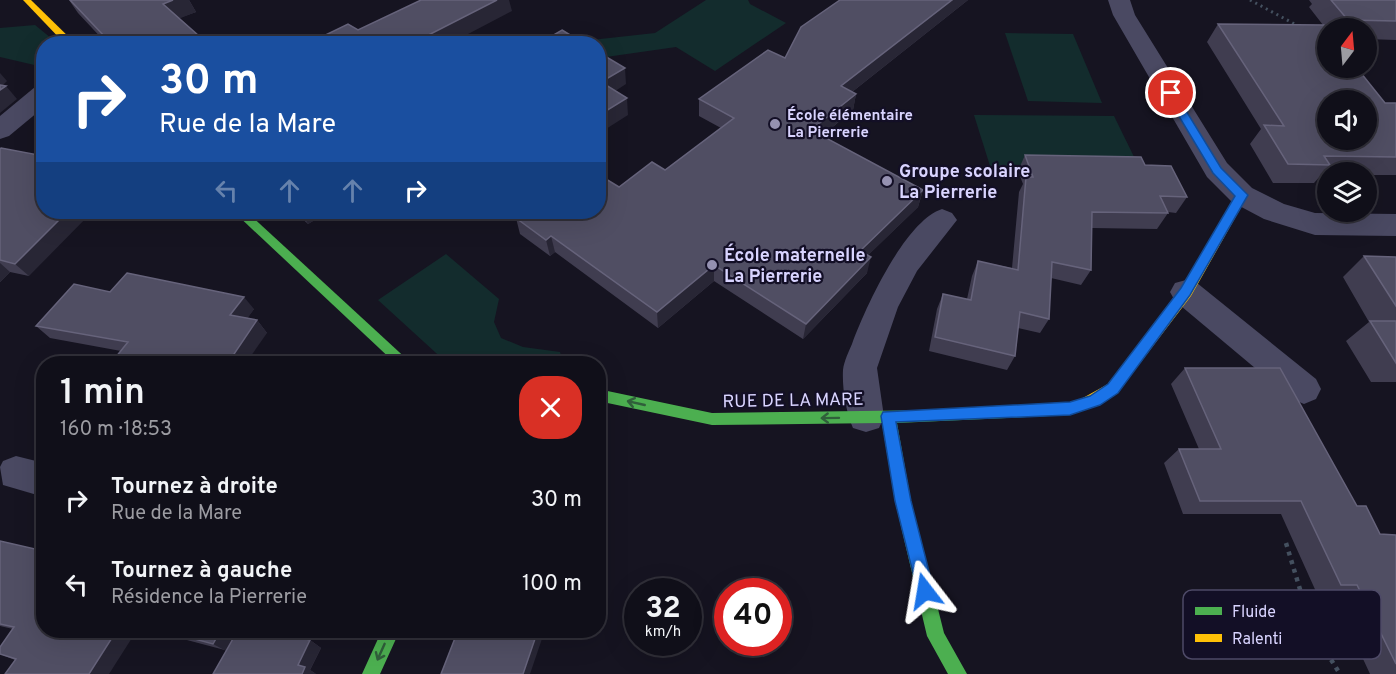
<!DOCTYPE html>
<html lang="fr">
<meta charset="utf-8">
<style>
:root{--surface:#100f19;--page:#191822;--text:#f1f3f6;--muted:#9c9ca2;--line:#302f38}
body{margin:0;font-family:Overpass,sans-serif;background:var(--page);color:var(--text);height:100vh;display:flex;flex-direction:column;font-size:22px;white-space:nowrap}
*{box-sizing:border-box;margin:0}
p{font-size:20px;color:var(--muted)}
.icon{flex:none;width:33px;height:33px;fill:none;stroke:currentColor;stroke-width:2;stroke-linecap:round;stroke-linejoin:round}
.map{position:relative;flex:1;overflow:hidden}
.side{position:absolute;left:36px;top:356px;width:570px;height:282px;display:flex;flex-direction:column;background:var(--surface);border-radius:24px;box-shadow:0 6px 24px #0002,0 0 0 2px var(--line)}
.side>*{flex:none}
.top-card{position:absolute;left:36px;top:36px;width:570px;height:183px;border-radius:24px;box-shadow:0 6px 24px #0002,0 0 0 2px var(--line);background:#1a4fa0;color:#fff;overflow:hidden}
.needle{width:39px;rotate:16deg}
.controls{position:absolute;left:1317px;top:18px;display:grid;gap:12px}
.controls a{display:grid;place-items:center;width:60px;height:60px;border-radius:50%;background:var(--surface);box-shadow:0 6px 24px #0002,0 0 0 2px var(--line);font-size:30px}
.speed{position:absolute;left:624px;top:578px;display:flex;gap:12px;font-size:30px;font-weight:700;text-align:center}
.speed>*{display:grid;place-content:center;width:78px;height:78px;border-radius:50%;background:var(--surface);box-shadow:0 6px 24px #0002,0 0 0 2px var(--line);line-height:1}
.speed small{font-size:15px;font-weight:400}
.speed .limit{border:9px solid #d22;background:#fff;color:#111}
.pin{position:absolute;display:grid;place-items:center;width:51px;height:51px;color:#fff;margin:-26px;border:3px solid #fff;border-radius:50%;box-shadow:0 2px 6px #0007}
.me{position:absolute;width:66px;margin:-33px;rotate:346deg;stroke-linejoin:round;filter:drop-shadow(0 0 4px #0008)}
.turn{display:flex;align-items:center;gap:21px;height:126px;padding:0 24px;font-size:27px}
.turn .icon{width:78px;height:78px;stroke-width:2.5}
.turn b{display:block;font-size:42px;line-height:51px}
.lanes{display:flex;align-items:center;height:57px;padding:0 24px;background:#0003;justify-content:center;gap:30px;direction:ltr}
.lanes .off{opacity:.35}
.round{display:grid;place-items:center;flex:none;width:63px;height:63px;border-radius:24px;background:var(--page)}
.overview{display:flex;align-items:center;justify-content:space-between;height:102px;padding:0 24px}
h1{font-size:36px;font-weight:600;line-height:45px}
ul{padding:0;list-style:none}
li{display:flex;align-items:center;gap:18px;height:84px;padding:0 24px}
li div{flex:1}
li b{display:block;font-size:22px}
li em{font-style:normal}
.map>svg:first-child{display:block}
.green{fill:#132c2d}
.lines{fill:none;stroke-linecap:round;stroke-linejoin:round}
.path-far1{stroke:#44505f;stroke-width:3;stroke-dasharray:2 4;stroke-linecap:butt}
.path{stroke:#44505f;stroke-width:4.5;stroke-dasharray:4 5;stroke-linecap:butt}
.street{fill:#4a4962;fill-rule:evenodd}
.fast{fill:#4caf50;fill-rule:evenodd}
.slow{fill:#ffc107;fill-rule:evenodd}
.wall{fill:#403d50}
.shaded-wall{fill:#282635}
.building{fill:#504e63;stroke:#66637b;stroke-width:1.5;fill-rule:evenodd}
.oneway{stroke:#305f3b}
.route{fill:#1a73e8;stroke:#114b97;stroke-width:1.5}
.poi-dot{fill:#9591b1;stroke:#130f26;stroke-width:2}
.labels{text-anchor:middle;stroke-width:4.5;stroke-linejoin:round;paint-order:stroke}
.far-poi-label{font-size:15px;font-weight:bold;fill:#d9d4ff;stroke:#130f26;text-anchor:start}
.poi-label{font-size:18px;font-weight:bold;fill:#d9d4ff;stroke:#130f26;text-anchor:start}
.street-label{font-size:18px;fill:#d9d4ff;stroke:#130f26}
.key{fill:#130f26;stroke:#4e4a67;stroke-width:1.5}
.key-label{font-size:16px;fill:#d9d4ff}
</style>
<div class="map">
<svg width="1396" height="674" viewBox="0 0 1396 674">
<rect width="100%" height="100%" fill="#161421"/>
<!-- green -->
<g class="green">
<path d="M706 0H748L750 4 786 23 715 71 676 47 599 58 598 44 564 43 655 33Z"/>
<path d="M35 25 57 43 44 44 43 67 0 57V28Z"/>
<path d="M1005 33 1073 34 1102 103 1028 101Z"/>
<path d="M974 115 1114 116 1139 167 990 166Z"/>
<path d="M446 254 499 299 494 322 501 338 523 347 560 352 562 359 531 363H447L378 300Z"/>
</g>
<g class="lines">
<!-- path-far1 -->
<path class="path-far1" d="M1250 0 1302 28"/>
<!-- path -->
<path class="path" d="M1286 543 1312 629 1340 674"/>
<!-- street -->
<g class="street">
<path d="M1108 0H1130L1135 15 1227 163 1252 188 1284 204 1315 213 1396 214V236L1315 235 1264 219 1232 202 1207 177 1113 15Z"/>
<path d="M44 85V107L9 136 0 139V116L35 87Z"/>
<path d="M942 209 952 213 957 220 917 271 898 307 877 368 884 417 879 428 866 432 853 428C846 412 842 388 843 370 844 361 849 351 852 344 865 308 905 221 942 209Z"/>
<path d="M1186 280 1197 283 1316 379 1321 389 1316 399 1304 404 1292 399 1175 301 1170 292 1175 283Z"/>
<path d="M16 456 44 463V497L3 485 0 467 3 461Z"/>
</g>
<!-- fast -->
<g class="fast">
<path d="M234 212H247L411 363H395Z"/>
<path d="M598 389 712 413 941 410 1070 403 1086 397 1091 399 1093 403 1091 407 1070 415 897 423 911 501 944 633 967 674H948L927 636 895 501 882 423 712 425 598 401Z"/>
<path d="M382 630H400L380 674H362Z"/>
</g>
<!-- slow -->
<g class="slow">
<path d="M23 0H31L76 44H65Z"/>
<path d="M1242 191 1248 195 1191 296 1118 392 1091 407 1086 409 1081 407 1079 403 1081 399 1108 384 1181 288 1238 192Z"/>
</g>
</g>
<!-- wall -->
<g class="wall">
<path d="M69 0H189L196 12 179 18 208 44H107L78 13Z"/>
<path d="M840 0H968L852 92 856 94 853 110 822 136 923 190 918 207 868 255 867 273 803 339 714 281 658 328 555 252 550 256 520 234 516 218 619 187 665 170 721 128 699 116V99L785 58Z"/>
<path d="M1309 0H1396V40L1366 39V28H1328V68L1385 103H1396V175H1366V172H1328V174H1322L1314 183H1273L1250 144 1261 129 1207 42 1218 24 1323 25 1309 7 1312 4Z"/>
<path d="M0 149 29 276 10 272 0 282Z"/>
<path d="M1025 155 1145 165 1187 197 1176 213 1168 212V213L1157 229 1092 228 1091 270 1081 285 1051 278 1049 319 1040 333 1018 328 1015 356 1007 370 929 351 937 309 943 294 967 299 972 276 978 261 1012 268 1019 192 1023 184 1018 171Z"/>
<path d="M295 212H328L308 224Z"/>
<path d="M1364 256 1396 257V382H1371L1346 341 1369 322 1343 277Z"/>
<path d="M110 292 254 309 247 318 257 320 267 333 121 351 50 338 36 326Z"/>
<path d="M1185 368 1357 506 1380 534 1396 535V674H1370L1334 596H1318L1281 514H1183L1164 463 1179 449H1199L1171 384Z"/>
<path d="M0 541 44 551 15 660 0 654 13 629 0 626Z"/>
<path d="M149 630H238L310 640 321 648 310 670 316 674Z"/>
</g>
<!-- shaded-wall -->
<g class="shaded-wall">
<path d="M173 0H189L196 12 173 21 163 4Z"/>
<path d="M497 0H509L512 11 449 44H411Z"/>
<path d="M952 0H968L838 103 841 86Z"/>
<path d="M111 37 116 44H110L107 39Z"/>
<path d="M625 68 626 84 603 99 601 82Z"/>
<path d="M0 73 7 81 0 88Z"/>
<path d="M6 86 17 99 0 113V90Z"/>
<path d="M856 94 853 110 808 147 811 130Z"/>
<path d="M627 98 628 115 598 134V116Z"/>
<path d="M923 190 918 207 856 267 860 251Z"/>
<path d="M67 212H92L29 276 15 264Z"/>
<path d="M301 212H328L308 224Z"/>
<path d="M551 236 555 252 550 256 546 240Z"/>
<path d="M871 257 867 273 803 339 806 324Z"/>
<path d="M0 263 10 272 0 282Z"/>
<path d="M714 265V281L658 328 657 312Z"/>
<path d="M244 297 254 309 241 328 230 315Z"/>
<path d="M257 320 267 333 246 363H228Z"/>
<path d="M117 630H137L109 674H89Z"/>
<path d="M221 630H238L226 651 213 644Z"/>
<path d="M538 630H545L530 674H523Z"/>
<path d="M310 640 321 648 310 670 316 674H302L298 665Z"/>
</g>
<!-- building -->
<g class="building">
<path d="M70 0H173L163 4 208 44H118L111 37 107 39Z"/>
<path d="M421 0H497L411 44H307L348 24 358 30Z"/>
<path d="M840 0H952L841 86 856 94 811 130 923 190 860 251 871 257 806 324 714 265 657 312 551 236 546 240 516 218 525 212H598V174L619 187 652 162 665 170 734 118 699 99 768 50 785 58 801 27Z"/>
<path d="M1331 0H1396V21L1348 20Z"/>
<path d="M1218 24 1324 25 1328 30V68H1357L1385 103H1396V157L1324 156 1330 165 1288 164 1264 125 1284 126ZM1328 100H1366V140H1328Z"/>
<path d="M562 30 585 44H538Z"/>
<path d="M598 52 625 68 601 82 627 98 598 116Z"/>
<path d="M0 85 6 86 0 90Z"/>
<path d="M1 148 44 156V212H67L15 264 0 260V149Z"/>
<path d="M1025 155 1141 157 1145 165 1171 166 1187 197 1160 196 1168 213 1092 212 1091 270 1052 262 1049 319 1020 312 1015 356 935 337 943 294 971 300 978 261 1018 270 1026 177H1033Z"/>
<path d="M1364 256 1396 257V306Z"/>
<path d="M127 273 244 297 230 315 257 320 228 363H111L128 342 36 326 74 284 110 292Z"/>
<path d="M1370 321H1396V363Z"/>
<path d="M1185 368H1280L1357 506H1366L1380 534 1396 535V664L1357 585H1341L1301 501H1200L1179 449H1221Z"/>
<path d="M0 541 44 551V630H117L89 674H5L16 659 0 654V647L14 627 0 624Z"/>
<path d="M161 630H221L213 644Z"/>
<path d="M238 630H265L310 640 298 665 305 667 302 674H213Z"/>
<path d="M452 630H538L523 674H441L455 638 449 637Z"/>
</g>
<!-- one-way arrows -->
<defs><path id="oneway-shaft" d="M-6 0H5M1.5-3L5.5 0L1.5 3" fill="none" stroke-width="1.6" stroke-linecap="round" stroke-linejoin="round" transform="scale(1.5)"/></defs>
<g class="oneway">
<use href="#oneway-shaft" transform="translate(636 403) rotate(-167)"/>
<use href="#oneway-shaft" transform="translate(830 418) rotate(179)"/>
<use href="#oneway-shaft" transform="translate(381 652) rotate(114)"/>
</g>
<!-- route -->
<path class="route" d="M1167 91H1174L1221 168 1248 195 1190 295 1118 393 1100 405 1070 415 896 422 911 501 934 591 931 597 925 599 919 597 895 501 881 416 883 412 1070 402 1090 396 1108 384 1181 288 1235 196 1213 173 1165 93Z"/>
<!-- markers -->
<g class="poi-dot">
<circle cx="775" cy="124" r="6"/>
<circle cx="887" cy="181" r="6"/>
<circle cx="712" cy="265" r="6"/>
</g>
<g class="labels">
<!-- far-poi labels -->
<g class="far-poi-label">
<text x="787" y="120">École élémentaire<tspan x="787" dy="17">La Pierrerie</tspan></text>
</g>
<!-- poi labels -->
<g class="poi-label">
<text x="899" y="177">Groupe scolaire<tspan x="899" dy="21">La Pierrerie</tspan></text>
<text x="724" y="261">École maternelle<tspan x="724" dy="21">La Pierrerie</tspan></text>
</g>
<!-- street labels -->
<g class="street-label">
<text transform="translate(793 400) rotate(-1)" y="6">RUE DE LA MARE</text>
</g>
</g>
<!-- legend -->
<rect x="1183" y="590" width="198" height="69" rx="9" class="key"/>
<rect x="1195" y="607" width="27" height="8" fill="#4caf50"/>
<rect x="1195" y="634" width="27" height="8" fill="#ffc107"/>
<g class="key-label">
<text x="1232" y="617">Fluide</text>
<text x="1232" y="644">Ralenti</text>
</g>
</svg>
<div class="controls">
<a><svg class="needle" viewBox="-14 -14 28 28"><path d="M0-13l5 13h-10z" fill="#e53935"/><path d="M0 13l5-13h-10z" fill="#9c9ca2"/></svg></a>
<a><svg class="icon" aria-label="sound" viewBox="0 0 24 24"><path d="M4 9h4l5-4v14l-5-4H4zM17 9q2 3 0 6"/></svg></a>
<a><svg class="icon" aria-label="layers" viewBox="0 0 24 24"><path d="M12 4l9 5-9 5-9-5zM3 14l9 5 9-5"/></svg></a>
</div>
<div class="speed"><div>32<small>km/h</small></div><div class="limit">40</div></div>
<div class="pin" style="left:1171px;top:93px;background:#d93025"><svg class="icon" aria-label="arrive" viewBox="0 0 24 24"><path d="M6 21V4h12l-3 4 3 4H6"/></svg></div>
<svg class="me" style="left:925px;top:591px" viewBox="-20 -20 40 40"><path d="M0-17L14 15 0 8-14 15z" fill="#1a73e8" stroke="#fff" stroke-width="4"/></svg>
<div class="top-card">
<div class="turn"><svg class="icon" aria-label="right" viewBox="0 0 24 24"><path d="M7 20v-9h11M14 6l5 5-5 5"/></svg><div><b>30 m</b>Rue de la Mare</div></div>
<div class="lanes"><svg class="icon off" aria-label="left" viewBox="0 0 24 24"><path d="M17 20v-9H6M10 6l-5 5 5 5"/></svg><svg class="icon off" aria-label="ahead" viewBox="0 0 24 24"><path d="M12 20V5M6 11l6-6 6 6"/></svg><svg class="icon off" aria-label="ahead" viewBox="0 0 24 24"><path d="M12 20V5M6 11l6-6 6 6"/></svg><svg class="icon" aria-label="right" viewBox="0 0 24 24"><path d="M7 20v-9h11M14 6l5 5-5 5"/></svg></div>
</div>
<section class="side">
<div class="overview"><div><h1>1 min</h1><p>160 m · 18:53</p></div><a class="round" style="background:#d93025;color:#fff"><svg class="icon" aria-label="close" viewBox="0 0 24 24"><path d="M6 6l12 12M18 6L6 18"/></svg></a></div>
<ul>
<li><svg class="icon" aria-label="right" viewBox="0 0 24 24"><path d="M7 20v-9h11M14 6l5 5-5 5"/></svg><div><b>Tournez à droite</b><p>Rue de la Mare</p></div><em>30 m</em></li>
<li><svg class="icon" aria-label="left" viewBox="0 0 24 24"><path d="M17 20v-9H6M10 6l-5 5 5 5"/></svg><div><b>Tournez à gauche</b><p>Résidence la Pierrerie</p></div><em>100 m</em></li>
</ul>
</section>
</div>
